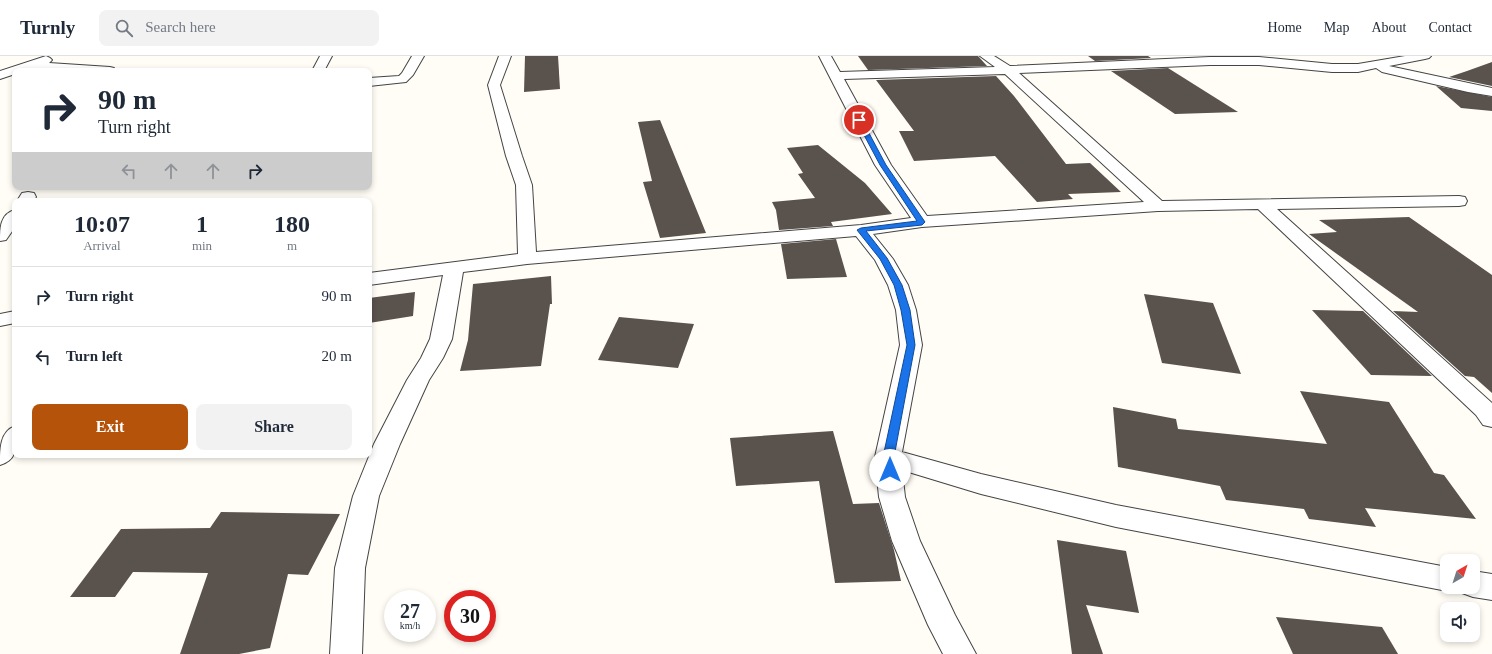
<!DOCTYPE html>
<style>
:root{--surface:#fff;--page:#f2f2f3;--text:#1f2937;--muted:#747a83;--line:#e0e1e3;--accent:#b45309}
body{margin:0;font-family:Georgia,serif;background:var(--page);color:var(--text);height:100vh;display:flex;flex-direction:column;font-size:15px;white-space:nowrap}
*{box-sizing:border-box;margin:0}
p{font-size:13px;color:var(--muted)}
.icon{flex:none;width:22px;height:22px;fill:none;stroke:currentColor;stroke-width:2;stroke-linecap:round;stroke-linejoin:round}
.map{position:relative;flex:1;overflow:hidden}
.sheet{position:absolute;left:12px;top:142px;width:360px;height:260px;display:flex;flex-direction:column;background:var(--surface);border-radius:8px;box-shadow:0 2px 6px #0003}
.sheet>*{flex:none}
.hud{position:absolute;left:12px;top:12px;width:360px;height:122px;border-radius:8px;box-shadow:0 2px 6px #0003;background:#fff;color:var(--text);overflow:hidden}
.needle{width:26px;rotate:39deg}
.controls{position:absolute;left:1440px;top:498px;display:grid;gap:8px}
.controls a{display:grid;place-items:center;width:40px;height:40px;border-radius:8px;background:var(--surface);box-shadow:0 2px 6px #0003;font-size:20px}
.speed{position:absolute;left:384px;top:534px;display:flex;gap:8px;font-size:20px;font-weight:700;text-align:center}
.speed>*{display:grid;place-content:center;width:52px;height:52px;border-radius:50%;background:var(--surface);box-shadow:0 2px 6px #0003;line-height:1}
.speed small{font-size:10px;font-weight:400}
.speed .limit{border:6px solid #d22;background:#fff;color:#111}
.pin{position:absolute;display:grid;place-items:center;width:34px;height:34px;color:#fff;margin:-17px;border:2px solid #fff;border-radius:50%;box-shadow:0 1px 4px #0007}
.me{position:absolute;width:44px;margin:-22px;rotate:0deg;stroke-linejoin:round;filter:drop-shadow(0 0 3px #0008)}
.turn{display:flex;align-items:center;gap:14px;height:84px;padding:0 20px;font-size:18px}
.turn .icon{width:52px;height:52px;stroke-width:2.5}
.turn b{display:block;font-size:28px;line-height:34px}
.lanes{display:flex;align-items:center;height:38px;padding:0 20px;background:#0003;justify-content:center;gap:20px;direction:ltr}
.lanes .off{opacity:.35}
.eta{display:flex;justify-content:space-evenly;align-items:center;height:68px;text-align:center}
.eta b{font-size:24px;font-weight:700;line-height:28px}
.primary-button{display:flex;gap:8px;margin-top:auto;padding:8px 20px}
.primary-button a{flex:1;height:46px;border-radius:8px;background:var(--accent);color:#fff;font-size:16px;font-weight:700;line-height:46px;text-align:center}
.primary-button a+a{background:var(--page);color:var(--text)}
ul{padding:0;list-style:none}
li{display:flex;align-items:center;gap:12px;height:60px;padding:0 20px;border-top:1px solid var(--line)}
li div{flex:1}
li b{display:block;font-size:15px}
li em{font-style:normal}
header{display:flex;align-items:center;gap:24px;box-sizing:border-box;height:56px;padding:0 20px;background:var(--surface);border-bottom:1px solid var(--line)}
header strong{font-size:19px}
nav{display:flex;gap:22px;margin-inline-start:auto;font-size:14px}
.search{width:280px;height:36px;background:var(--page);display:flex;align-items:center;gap:10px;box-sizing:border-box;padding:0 14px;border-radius:8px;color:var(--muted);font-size:15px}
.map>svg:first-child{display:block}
.building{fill:#5a524d}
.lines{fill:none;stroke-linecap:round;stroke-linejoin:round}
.minor-casing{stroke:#444;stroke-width:2}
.minor{fill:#fff;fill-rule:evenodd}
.route{fill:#1a73e8;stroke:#114b97}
</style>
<header>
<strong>Turnly</strong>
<div class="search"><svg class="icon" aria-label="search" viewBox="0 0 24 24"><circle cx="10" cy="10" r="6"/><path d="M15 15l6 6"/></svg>Search here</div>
<nav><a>Home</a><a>Map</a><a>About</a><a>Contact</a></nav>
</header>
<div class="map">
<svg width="1492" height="598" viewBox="0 0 1492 598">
<rect width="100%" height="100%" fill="#fffdf5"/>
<!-- building -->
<g class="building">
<path d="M525 0H558L560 33 524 36Z"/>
<path d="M858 0H978L987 10 868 14Z"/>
<path d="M1088 0H1148L1151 2 1095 5Z"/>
<path d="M1492 6V30L1449 21 1467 15Z"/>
<path d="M1168 12 1238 56 1175 58 1111 15Z"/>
<path d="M996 20 1014 40 1066 108 1090 107 1121 136 1068 138 1073 143 1037 146 995 100 914 105 899 75H914L876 24Z"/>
<path d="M1436 30 1492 41V55L1461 52Z"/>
<path d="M660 64 706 177 660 182 643 126 652 125 638 66Z"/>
<path d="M818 89 865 127 892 158 831 166 833 170 779 174 776 154 772 146 815 142 798 118 803 117 787 92Z"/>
<path d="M1409 161 1492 219V337L1474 321 1465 320 1393 255 1418 256 1309 178 1337 176 1319 164Z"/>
<path d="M836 183 847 221 787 223 781 188Z"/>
<path d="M551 220 552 248H550L541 310 460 315 468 284 473 228Z"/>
<path d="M415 236 413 260 369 267V242Z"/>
<path d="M1144 238 1213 247 1241 318 1162 307Z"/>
<path d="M1312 254 1363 255 1432 320 1371 319Z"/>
<path d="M619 261 694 268 678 312 598 304Z"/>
<path d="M1300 335 1389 346 1434 417 1444 419 1476 463 1365 452 1376 471 1309 463 1304 453 1226 444 1220 430 1118 411 1113 351 1176 363 1178 373 1327 388Z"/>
<path d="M833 375 853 448 879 447 894 494 901 525 835 527 819 425 736 430 730 382Z"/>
<path d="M221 456 340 458 308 519 288 518 270 592 239 598H180L208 517 133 516 115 541H70L121 473 210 472Z"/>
<path d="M1057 484 1126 495 1139 557 1086 549 1103 598H1072Z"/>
<path d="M1276 561 1382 571 1398 598H1293Z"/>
</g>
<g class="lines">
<!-- minor casing -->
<g class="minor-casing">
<g id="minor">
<path d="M46 0 50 2 52 4 49 7 110 11 114 12 116 15H63L32 13 24 15H15V18L0 23V15Z"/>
<path d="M320 0H332L324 15H312Z"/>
<path d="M412 0H424L413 19 406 26 369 30V22L399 20 402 17Z"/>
<path d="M499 0H511L500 29 522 100 532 129 536 196 861 169 911 162 875 109 819 0H831L840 16 995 11 980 0H994L1010 10 1210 1H1259L1332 8H1358L1405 0H1431L1429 2 1425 3 1389 10 1492 32V40L1468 36 1382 16 1376 12 1358 16H1332L1259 9H1210L1019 17 1162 145 1459 140 1465 141 1467 145 1465 149 1459 150 1277 153 1492 347V371L1483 369 1476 359 1258 153 1158 155 922 171 873 178 893 203 908 229 916 254 922 289 902 396 981 418 1116 449 1447 511V531L1458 532 1447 535 1116 471 981 438 902 414 905 441 920 485 955 559 976 598H943L928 569 892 485 879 441 875 401 900 289 896 254 888 229 875 204 856 180 527 208 463 216 452 283 443 302 429 324 400 388 379 440 365 512 362 598H330L335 512 353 440 374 388 407 324 421 302 430 283 443 219 369 229V217L518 198 516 129 506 100 488 29ZM1005 18 1144 146 927 160 891 109 844 23Z"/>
<path d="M28 136 34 137 36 141 33 145H17L22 137Z"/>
<path d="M15 154V171L6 184 0 185C0 172 0 158 15 154Z"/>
<path d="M15 255V267L0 270V258Z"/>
<path d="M15 370C15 388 20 403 0 409 0 392 0 376 15 370Z"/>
<path d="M1473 515 1492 518V544L1473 541 1462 537 1460 531H1473Z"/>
</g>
</g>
<!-- minor -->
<use href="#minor" class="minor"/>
</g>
<!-- route -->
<path class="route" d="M857 62 862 64 886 109 925 166 922 169 866 175 887 202 902 229 910 254 915 289 894 401 895 414 893 417H886L883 401 907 289 901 254 894 229 880 203 857 174 861 172 917 165 880 109 856 64Z"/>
</svg>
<div class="controls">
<a><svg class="needle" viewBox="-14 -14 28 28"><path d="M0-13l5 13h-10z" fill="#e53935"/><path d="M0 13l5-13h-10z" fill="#747a83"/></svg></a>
<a><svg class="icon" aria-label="sound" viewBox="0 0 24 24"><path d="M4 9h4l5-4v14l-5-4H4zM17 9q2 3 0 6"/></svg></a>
</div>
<div class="speed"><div>27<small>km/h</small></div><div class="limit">30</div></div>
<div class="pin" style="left:859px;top:64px;background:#d93025"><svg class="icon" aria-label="arrive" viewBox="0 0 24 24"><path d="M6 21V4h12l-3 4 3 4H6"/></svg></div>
<svg class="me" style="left:890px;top:414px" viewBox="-20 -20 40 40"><circle r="19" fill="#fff"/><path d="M0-13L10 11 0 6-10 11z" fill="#1a73e8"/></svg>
<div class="hud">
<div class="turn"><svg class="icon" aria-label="right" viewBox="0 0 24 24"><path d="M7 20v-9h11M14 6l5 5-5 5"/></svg><div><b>90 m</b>Turn right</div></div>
<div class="lanes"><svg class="icon off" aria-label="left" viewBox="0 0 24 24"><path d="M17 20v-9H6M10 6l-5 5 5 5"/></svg><svg class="icon off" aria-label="ahead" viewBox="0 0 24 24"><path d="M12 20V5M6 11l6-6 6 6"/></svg><svg class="icon off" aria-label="ahead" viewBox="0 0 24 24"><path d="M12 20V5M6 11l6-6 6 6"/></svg><svg class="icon" aria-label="right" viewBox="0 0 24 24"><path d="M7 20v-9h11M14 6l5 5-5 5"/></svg></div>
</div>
<section class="sheet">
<div class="eta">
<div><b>10:07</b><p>Arrival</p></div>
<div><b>1</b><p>min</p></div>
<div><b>180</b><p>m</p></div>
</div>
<ul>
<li><svg class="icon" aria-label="right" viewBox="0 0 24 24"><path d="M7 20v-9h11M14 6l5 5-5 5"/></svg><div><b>Turn right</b></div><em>90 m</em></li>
<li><svg class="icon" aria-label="left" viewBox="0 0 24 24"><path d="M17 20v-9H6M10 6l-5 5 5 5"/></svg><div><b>Turn left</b></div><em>20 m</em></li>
</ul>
<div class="primary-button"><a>Exit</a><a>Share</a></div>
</section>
</div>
